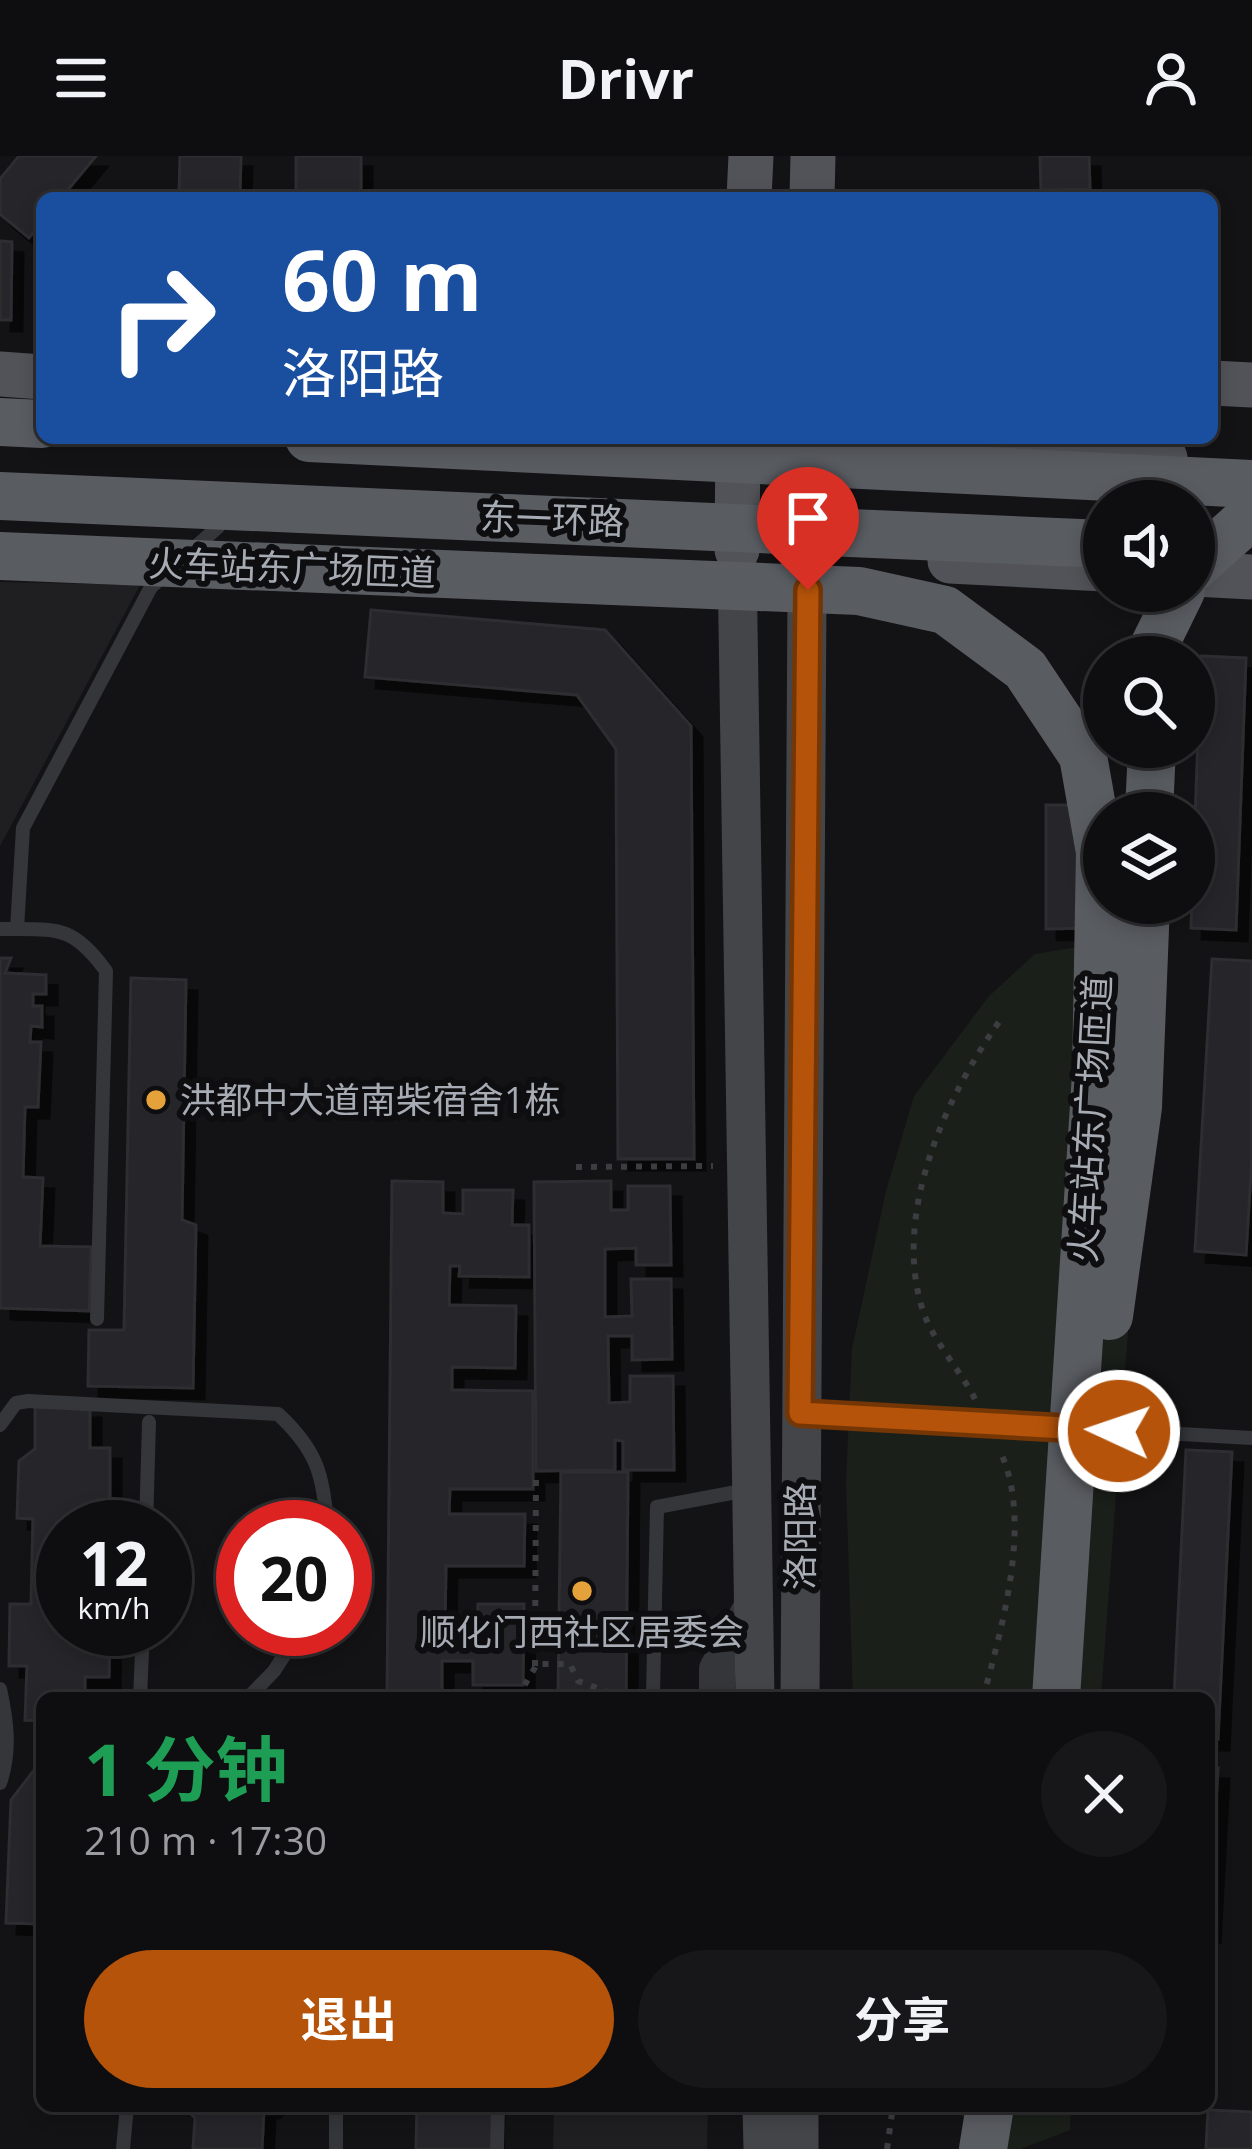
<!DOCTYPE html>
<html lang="zh">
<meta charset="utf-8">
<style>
:root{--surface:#0e0e10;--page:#171719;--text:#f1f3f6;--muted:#9b9c9f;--line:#2e2e30;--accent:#b45309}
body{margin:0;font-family:"Open Sans","Noto Sans SC",sans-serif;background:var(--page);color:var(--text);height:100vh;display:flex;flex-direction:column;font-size:45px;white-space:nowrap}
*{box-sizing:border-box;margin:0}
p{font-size:39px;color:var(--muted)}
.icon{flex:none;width:66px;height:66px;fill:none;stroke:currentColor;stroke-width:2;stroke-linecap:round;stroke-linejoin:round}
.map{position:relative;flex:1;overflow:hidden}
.sheet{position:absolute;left:36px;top:1536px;width:1179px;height:420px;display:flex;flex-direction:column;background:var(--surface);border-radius:18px;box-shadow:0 6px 18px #0003,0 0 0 3px var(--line)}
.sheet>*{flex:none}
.hud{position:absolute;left:36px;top:36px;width:1182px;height:252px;border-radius:18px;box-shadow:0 6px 18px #0003,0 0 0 3px var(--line);background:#1a4fa0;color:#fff;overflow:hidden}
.tools{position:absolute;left:1083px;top:324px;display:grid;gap:24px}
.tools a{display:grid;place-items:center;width:132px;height:132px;border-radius:50%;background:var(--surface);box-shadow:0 6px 18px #0003,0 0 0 3px var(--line);font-size:60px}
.speed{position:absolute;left:36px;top:1344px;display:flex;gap:24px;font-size:60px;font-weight:700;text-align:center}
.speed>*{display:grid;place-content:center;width:156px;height:156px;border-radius:50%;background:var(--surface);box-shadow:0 6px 18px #0003,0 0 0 3px var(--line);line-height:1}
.speed small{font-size:30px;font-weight:400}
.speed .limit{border:18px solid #d22;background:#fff;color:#111}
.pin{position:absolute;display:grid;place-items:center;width:102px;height:102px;color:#fff;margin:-123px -51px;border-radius:50% 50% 50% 0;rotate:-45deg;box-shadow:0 0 12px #0007}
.pin .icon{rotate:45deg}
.me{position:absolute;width:132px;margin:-66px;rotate:273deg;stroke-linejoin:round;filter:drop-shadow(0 0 9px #0008)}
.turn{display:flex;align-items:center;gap:42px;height:252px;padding:0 48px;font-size:54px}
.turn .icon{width:156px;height:156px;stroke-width:2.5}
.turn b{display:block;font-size:84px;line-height:102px}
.round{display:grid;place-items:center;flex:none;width:126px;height:126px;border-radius:63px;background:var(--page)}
.headline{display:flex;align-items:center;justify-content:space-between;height:204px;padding:0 48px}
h1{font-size:72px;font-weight:700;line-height:90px;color:#1e9e55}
.primary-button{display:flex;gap:24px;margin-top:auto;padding:24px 48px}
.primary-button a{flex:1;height:138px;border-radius:72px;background:var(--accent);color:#fff;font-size:48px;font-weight:700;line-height:138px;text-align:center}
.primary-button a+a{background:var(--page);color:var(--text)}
header{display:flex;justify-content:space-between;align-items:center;height:156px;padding:0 48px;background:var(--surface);font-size:54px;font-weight:700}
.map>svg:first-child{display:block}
.built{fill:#1f1f22}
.green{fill:#1a1f1a}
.building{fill:#262629;stroke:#2d2e31;stroke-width:3;filter:url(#shadow)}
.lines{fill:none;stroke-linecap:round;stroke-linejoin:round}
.path{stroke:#3b3d40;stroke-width:6;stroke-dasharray:6 9;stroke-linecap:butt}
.service{stroke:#35363a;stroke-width:14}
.tertiary{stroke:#35363a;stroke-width:36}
.secondary{stroke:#434549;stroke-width:39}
.primary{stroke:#515358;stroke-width:45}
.trunk{stroke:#595c61;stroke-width:48}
.route-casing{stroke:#753606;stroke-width:30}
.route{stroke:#b45309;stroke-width:21}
.poi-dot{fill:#e6a23a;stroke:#0e0e10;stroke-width:4.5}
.labels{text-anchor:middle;stroke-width:12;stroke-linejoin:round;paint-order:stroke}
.street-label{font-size:36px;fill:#a6abb4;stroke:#0e0e10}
.poi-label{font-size:36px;fill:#a6abb4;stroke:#0e0e10;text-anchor:start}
</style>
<header><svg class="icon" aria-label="menu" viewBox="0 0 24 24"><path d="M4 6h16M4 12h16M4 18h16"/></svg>Drivr<svg class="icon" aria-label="person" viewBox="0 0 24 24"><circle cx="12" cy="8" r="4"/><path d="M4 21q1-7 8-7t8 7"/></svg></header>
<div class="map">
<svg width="1252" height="1993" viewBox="0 0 1252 1993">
<defs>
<filter id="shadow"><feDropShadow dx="11" dy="11" stdDeviation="0" flood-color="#0009"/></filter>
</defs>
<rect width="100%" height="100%" fill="#131315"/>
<!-- built -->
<g class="built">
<path d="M0 426 140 429 0 690Z"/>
<path d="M554 1950H708L707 1993H553Z"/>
</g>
<!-- green -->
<g class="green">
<path d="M1157 782 1101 1542H853L846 1327 852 1193 886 1035 914 940 989 840 1035 798 1125 783Z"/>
<path d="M953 1950H1071L1070 1974 1021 1993H990Z"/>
</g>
<!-- building -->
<g class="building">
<path d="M19 0H96L61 42H42V66L29 82 0 58V23Z"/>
<path d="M180 0H241L240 40 179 38Z"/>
<rect x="296" y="0" width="65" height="42"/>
<path d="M1040 0H1089L1090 33 1041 34Z"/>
<path d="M0 85 12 86 11 164H0Z"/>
<path d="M371 454 605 474 691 570 694 1003H618L616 593 577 539 365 521Z"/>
<path d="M1201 500 1246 502 1236 774 1191 772Z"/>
<path d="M1046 649H1089L1090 772 1046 773Z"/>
<path d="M0 802H11L5 817 46 819V838H33V850H42V871L31 870 30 886H41L38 951H25L23 1021 43 1022 40 1090 91 1091 89 1155 0 1152Z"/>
<path d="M1212 803 1252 805V999L1246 1099 1195 1095Z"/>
<path d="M131 822 186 824 182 1064 196 1069 193 1232 88 1230 89 1174H124Z"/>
<path d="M392 1025 443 1026V1057L463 1058V1034H513L512 1069H529V1121L459 1120 460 1110H450L449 1149 516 1150 515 1212 452 1211V1234L533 1235V1333H450L449 1358H525L524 1410H446L445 1469 477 1470 478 1448H524L523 1529H473V1505H442V1542H387Z"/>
<path d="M611 1025V1054H628V1030H670L671 1109H636V1092L605 1093V1161L632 1160 631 1123H671L672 1203 632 1204V1180H608L609 1247 630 1246V1220H673L674 1314H623V1285L615 1284V1314L536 1315 534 1026Z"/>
<path d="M35 1251H90V1292H110V1364H87V1371H63V1473H110L109 1521H85V1542H42V1565L25 1564 27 1510H9L10 1448H31L33 1363 17 1362 19 1305 35 1293Z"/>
<path d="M1186 1294 1232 1296 1218 1583H1209V1542H1174Z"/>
<path d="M561 1316H628L626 1542H558Z"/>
<path d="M38 1609H42V1768L6 1767 11 1644Z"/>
<path d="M1209 1612H1218L1209 1777Z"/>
<path d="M182 1950H269L264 1953 262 1993H193L195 1962Z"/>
<path d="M417 1950H493L492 1993H416Z"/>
<path d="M1208 1954 1252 1956V1993H1206Z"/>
</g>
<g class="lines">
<!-- path -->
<g class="path">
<path d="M576 1011 713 1010"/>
<path d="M975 1243C960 1214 933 1185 923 1155 891 1057 947 937 1004 859"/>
<path d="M535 1510 536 1315"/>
<path d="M517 1542 537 1508H570L578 1525 613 1538 632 1539"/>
<path d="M983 1542C1002 1470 1034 1363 999 1293"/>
<path d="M887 1993 893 1950"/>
</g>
<!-- service -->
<g class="service">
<path d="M191 395 218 371"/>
<path d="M0 773C56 774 71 767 106 815L97 1163"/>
<path d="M17 773 23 672 151 431 165 418"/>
<path d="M808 1257 1252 1282"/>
<path d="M0 1269 16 1247 28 1245 278 1258C317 1294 324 1320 327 1371"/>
<path d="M146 1371 149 1266"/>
<path d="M0 1533C7 1565 11 1595 0 1627"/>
<path d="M653 1540 657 1351 747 1334"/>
<path d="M140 1542 143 1473"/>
<path d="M248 1542 274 1515 301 1473"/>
<path d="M123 1993 127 1950"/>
<path d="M336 1993V1950"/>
<path d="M497 1993 498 1950"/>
</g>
<!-- tertiary -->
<path class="tertiary" d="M717 1542V1513L754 1447"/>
<!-- secondary -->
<g class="secondary">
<path d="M737 405 755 1542"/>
<path d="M800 1542 808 282"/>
<path d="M762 1950 763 1993"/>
<path d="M799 1993V1950"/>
</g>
<!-- primary -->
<g class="primary">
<path d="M749 42 751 0"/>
<path d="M812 42 813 0"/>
<path d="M0 218 42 221"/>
<path d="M1212 227 1252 229"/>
<path d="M933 282 1165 302"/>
<path d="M737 394 738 282"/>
<path d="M950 405 1104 413"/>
<path d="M1194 418 1252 421"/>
</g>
<!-- trunk -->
<g class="trunk">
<path d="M0 266 42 268"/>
<path d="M309 282 1252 328"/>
<path d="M0 340 1104 388"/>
<path d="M0 400 859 435 945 454 1025 513 1083 600 1100 696 1096 918 1056 1542"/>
<path d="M1194 411 1252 359"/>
<path d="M1155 501V488L1181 435"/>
<path d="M1149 657 1152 591"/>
<path d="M1109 1160 1138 951 1146 747"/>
<path d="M983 1993 990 1950"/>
</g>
</g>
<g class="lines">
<!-- route casing -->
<g class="route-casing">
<path id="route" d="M808 434 800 1257 1119 1275"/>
</g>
<!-- route -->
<use href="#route" class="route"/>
</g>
<!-- markers -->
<g class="poi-dot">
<circle cx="156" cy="944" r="12"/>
<circle cx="582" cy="1435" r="12"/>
</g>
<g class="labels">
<!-- street labels -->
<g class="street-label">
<text transform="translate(552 363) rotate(2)" y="13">东一环路</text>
<text transform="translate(292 412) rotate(2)" y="13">火车站东广场匝道</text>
<text transform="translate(1090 963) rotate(-87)" y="13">火车站东广场匝道</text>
<text transform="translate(800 1380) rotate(-90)" y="13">洛阳路</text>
</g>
<!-- poi labels -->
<g class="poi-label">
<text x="180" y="957">洪都中大道南柴宿舍1栋</text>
<text x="582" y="1489" text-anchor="middle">顺化门西社区居委会</text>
</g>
</g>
</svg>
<div class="tools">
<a><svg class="icon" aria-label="sound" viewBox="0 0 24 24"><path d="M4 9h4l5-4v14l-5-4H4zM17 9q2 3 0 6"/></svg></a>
<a><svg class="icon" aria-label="search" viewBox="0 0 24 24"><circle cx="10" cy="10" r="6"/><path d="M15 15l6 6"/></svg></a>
<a><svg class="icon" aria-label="layers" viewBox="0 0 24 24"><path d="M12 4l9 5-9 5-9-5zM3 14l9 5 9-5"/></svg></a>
</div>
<div class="speed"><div>12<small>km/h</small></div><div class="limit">20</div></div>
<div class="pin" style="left:808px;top:434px;background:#d93025"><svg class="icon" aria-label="arrive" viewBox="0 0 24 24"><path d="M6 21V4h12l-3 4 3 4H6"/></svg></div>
<svg class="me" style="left:1119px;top:1275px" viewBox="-20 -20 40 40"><circle r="17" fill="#b45309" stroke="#fff" stroke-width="3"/><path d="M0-11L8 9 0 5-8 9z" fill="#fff"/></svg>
<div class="hud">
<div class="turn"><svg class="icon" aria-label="right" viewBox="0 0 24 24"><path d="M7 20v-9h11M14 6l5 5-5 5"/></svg><div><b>60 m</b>洛阳路</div></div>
</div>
<section class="sheet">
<div class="headline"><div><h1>1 分钟</h1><p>210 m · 17:30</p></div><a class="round"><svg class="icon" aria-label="close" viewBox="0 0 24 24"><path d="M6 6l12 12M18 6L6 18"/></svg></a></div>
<div class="primary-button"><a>退出</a><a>分享</a></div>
</section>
</div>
